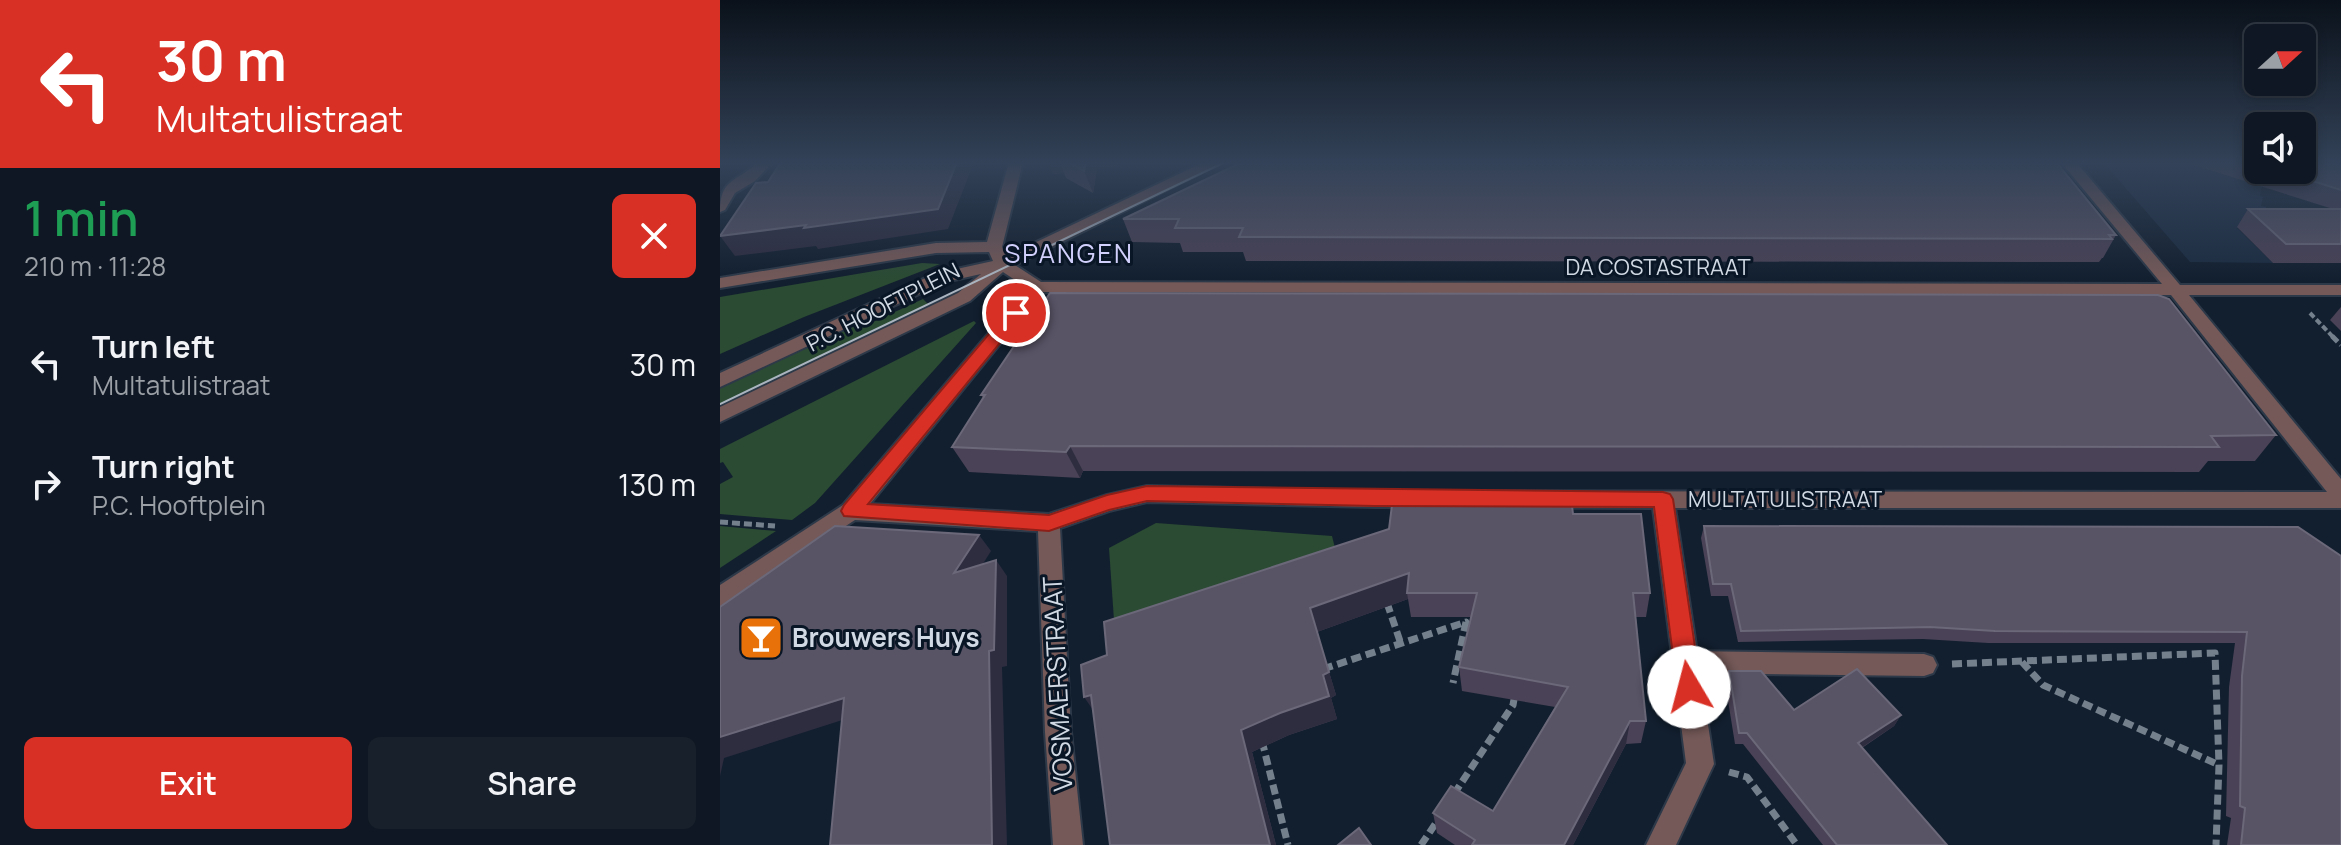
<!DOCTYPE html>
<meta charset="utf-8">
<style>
:root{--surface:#0e1723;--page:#17202b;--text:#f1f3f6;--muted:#9b9fa6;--line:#2e3641;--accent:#d93025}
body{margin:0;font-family:Manrope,sans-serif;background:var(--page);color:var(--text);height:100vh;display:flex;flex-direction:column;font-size:30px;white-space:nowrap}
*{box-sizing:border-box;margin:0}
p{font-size:26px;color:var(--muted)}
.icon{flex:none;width:44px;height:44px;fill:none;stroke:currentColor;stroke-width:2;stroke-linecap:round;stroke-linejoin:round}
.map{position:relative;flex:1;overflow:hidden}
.panel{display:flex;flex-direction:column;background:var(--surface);width:720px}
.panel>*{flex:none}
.top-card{background:#d93025;color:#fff;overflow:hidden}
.needle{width:52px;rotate:69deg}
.tools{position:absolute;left:1524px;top:24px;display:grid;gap:16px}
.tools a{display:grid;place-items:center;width:72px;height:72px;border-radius:12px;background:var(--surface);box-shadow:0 4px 12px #0003,0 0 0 2px var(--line);font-size:40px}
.pin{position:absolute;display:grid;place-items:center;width:68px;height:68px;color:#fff;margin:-34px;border:4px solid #fff;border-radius:50%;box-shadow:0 2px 8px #0007}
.me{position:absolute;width:88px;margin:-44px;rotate:352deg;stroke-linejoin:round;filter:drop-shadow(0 0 6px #0008)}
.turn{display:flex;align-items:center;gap:28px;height:168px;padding:0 24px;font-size:36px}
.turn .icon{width:104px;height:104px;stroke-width:2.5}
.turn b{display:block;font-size:56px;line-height:68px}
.round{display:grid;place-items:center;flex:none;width:84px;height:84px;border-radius:12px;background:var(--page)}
.summary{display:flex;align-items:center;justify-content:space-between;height:136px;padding:0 24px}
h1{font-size:48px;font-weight:600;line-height:60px;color:#1e9e55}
.primary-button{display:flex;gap:16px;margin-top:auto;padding:16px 24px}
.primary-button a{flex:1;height:92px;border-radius:12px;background:var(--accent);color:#fff;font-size:32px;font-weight:600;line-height:92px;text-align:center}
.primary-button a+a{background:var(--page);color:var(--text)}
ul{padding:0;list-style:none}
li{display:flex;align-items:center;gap:24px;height:120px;padding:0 24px}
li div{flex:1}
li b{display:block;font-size:30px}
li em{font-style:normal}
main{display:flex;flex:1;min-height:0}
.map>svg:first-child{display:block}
.built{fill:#1b2b40}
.green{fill:#2b4b33}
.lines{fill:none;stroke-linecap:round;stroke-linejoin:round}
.lane-casing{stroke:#2d3948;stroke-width:4}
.street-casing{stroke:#2d3948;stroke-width:4}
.path-far2{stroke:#75808d;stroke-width:4;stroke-dasharray:6 3;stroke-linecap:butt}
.path-far1{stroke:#75808d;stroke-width:5;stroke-dasharray:8 4;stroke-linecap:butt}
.path{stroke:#75808d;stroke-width:7;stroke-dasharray:10 5;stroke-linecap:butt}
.lane{fill:#745958;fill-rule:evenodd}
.street{fill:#745958;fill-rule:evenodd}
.tram{stroke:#aab4c0;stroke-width:2}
.wall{fill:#4a4256}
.shaded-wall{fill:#2e2d40}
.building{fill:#585365;stroke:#6b6879;stroke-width:2}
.route{fill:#d93025;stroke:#8d1f18;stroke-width:2}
.labels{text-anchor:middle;stroke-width:6;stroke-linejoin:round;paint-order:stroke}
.street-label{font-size:22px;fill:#d0d9e4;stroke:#091625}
.quarter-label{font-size:26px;letter-spacing:2px;fill:#d1cffb;stroke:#091625}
.near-poi-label{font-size:26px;font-weight:bold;fill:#d0d9e4;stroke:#091625;text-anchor:start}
.near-street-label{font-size:26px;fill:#d0d9e4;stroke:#091625}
</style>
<main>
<section class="panel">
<div class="top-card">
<div class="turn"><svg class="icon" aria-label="left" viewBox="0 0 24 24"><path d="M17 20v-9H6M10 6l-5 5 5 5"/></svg><div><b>30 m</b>Multatulistraat</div></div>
</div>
<div class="summary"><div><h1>1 min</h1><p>210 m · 11:28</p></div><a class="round" style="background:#d93025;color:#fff"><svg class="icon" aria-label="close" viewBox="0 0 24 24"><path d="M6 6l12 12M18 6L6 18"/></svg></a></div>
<ul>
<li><svg class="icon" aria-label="left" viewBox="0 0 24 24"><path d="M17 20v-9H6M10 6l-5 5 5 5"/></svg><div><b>Turn left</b><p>Multatulistraat</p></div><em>30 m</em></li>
<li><svg class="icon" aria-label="right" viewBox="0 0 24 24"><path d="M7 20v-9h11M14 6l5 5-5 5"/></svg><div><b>Turn right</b><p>P.C. Hooftplein</p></div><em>130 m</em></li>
</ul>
<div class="primary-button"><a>Exit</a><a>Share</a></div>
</section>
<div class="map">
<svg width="1621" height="845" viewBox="0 0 1621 845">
<rect width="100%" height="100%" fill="#121f2f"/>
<!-- built -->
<path class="built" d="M1383 162H1465L1542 186 1540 196 1543 197 1541 206 1546 207 1544 219 1517 228 1553 263 1470 262Z"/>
<!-- green -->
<g class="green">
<path d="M202 263 220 264 84 317 0 354V297Z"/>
<path d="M203 299 211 307 0 408V388L149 319 153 322Z"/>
<path d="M254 321 256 323 95 503 72 520 0 514V484L13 477 3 462 0 463V449Z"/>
<path d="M436 523 612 536 615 548 394 620 389 548Z"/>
<path d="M0 526 56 531 0 568Z"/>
</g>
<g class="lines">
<!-- lane casing -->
<g class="lane-casing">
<path id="lane" d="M965 651 1204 654 1213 657 1217 665 1213 673 1204 676 965 673 956 670 952 662 956 654Z"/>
</g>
<!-- street casing -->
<g class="street-casing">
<g id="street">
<path d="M38 162H53L35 181 15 193 5 210 0 212C0 178 16 183 38 162Z"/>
<path d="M289 162H303L282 247 287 256 484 162H503L295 265 321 282 1442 284 1341 162H1356L1460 285H1621V295H1469L1621 479V508H955L994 764 956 845H926L966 763 933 508 655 507 427 502 389 511 340 528 351 732 363 845H333L325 732 318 531 135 520 0 608V585L123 505 307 288 283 272 250 301 0 422V407L238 293 261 274 225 282 0 387V373L214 274 273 261 269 252 216 253 0 288V278L216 243 267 242ZM322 292 1451 295 1607 492 655 491 427 486 387 495 329 514 150 504Z"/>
</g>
</g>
<!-- path-far2 -->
<path class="path-far2" d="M1590 313 1614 338"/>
<!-- path-far1 -->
<g class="path-far1">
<path d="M1612 336 1621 345"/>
<path d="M0 522 55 526"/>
</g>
<!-- path -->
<g class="path">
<path d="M667 603 681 644"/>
<path d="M1302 662 1323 685 1499 765"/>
<path d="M1232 664 1495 653 1499 765 1496 845"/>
<path d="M603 669 746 622 733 683"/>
<path d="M542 741 568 845"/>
<path d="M1009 772 1027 777 1077 845"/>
<path d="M734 794 793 705 795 694"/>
<path d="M701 845 718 820"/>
</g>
<!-- lane -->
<use href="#lane" class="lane"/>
<!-- street -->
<use href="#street" class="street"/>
<!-- tram -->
<path class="tram" d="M0 404 505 162"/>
</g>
<!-- wall -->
<g class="wall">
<path d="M328 162H399L400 166 377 169 373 193 346 178 344 173 333 174Z"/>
<path d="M1464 162H1538V170H1582L1621 162V263H1553L1517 227 1528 209H1613Z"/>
<path d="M532 163 1396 235 1383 258H1382L1379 262 526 261 523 252H463L460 243 412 242 403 219Z"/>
<path d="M1621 307V331L1610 320Z"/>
<path d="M261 395 1556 435 1535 461H1488L1479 472 363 471 360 478 249 472 232 447 263 398Z"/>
<path d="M853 514 930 593 926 617H916L926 721 921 743 906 744 853 845H735L717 833 713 813 773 811 835 707 742 691 739 667 751 617H691L688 599 597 632 616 695 611 698 617 719 569 735 532 752 556 845H390L373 710Z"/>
<path d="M984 526 1578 527 1621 845H1507L1511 818 1506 816 1509 687 1515 643H1268L1203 639 1018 642 1008 596H991L981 538Z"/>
<path d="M1009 671 1074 710 1181 715 1174 726 1142 748 1227 845H1103L1023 744H1015L1005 682Z"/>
</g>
<!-- shaded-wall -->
<g class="shaded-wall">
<path d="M237 162H254L228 229 98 249 96 246 15 256 0 236Z"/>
<path d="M328 162H340L344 173 333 174Z"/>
<path d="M366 162H399L400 166 377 169 373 193 364 171Z"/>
<path d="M350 446 363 471 360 478 346 452Z"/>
<path d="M259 535 271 551 247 589 234 573Z"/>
<path d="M276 560 287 576V666L282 667 287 845H272L269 651Z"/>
<path d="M689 573 687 593 688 599 597 632 616 695 611 698 617 719 569 735 532 752 556 845H550L521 730 603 675 590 608Z"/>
<path d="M371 695 380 720 364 697Z"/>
<path d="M124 698 141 714 4 758 0 776V737Z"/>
<path d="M1181 715 1174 726 1132 754 1138 743Z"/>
<path d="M910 721 906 744 853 845H844Z"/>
</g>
<!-- building -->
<g class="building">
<path d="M61 162H237L218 209 84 228 86 225 0 236 36 183 48 182Z"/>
<path d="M348 162H366L364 171Z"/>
<path d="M532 162H1336L1396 235H1389L1392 239 519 237 523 228H455L459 219H403L518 164Z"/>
<path d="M1582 162H1621V190L1557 170H1582Z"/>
<path d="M1528 209H1621V244H1566Z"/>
<path d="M330 293 1438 295 1449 299 1556 435 1491 436 1499 447 350 446 346 452 232 447 265 395H261Z"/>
<path d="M672 505 852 506 853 514H921L930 593H913L926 721H910L844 845H752L755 840 713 813 731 786 773 811 848 687 739 667 757 593H687L689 573 590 608 609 672 603 675 609 696 560 713 521 730 550 845H390L371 695 364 697 361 665 387 655 384 622 669 529Z"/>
<path d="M115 526 259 535 234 573 276 560 274 650 269 651 272 845H110L124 698 0 737V607Z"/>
<path d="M984 526 1578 527 1621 556V845H1521L1525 808 1520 806 1522 676 1527 632 1275 631 1210 627 1021 631 1011 584H993Z"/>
<path d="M1137 669 1181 715 1138 743 1227 845H1117L1027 733H1019L1009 671H1041L1074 710Z"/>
<path d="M639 828 651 845H618Z"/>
</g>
<!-- sky -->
<linearGradient id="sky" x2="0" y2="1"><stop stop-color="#0a111a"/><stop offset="0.58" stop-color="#334258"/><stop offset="1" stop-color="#334258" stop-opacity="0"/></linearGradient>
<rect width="1621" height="281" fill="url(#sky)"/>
<!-- route -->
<path class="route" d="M296 308 302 309V316L148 504 329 515 387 495 427 486 943 492 950 494 953 499 981 687 977 695 969 698 961 695 957 687 934 507 655 506 427 501 389 510 329 531 124 516 121 511 124 505 290 309Z"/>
<!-- icons -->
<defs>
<g id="bar-square" transform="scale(2.3)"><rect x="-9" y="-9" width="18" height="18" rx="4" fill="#e8710a" stroke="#091625"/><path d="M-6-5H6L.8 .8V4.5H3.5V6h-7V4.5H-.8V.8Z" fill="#fff"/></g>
</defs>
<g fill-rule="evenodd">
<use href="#bar-square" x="41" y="638"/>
</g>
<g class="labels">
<!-- street labels -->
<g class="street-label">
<text x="938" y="275">DA COSTASTRAAT</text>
<text transform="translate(163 307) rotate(-27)" y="8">P.C. HOOFTPLEIN</text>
<text x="1065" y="507">MULTATULISTRAAT</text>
</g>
<!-- quarter labels -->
<g class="quarter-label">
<text x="349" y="263">SPANGEN</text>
</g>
<!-- near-poi labels -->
<g class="near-poi-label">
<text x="72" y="647">Brouwers Huys</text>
</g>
<!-- near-street labels -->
<g class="near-street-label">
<text transform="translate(338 684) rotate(-93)" y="9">VOSMAERSTRAAT</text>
</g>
</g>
</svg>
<div class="tools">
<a><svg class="needle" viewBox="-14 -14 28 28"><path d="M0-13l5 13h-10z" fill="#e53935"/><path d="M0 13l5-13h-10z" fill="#9b9fa6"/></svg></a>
<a><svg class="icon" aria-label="sound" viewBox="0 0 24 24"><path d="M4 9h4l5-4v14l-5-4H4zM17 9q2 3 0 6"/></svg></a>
</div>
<div class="pin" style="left:296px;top:313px;background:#d93025"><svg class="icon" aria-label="arrive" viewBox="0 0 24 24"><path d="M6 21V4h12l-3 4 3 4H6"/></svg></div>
<svg class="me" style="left:969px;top:687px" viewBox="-20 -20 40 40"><circle r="19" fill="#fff"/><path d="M0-13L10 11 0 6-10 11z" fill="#d93025"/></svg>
</div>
</main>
